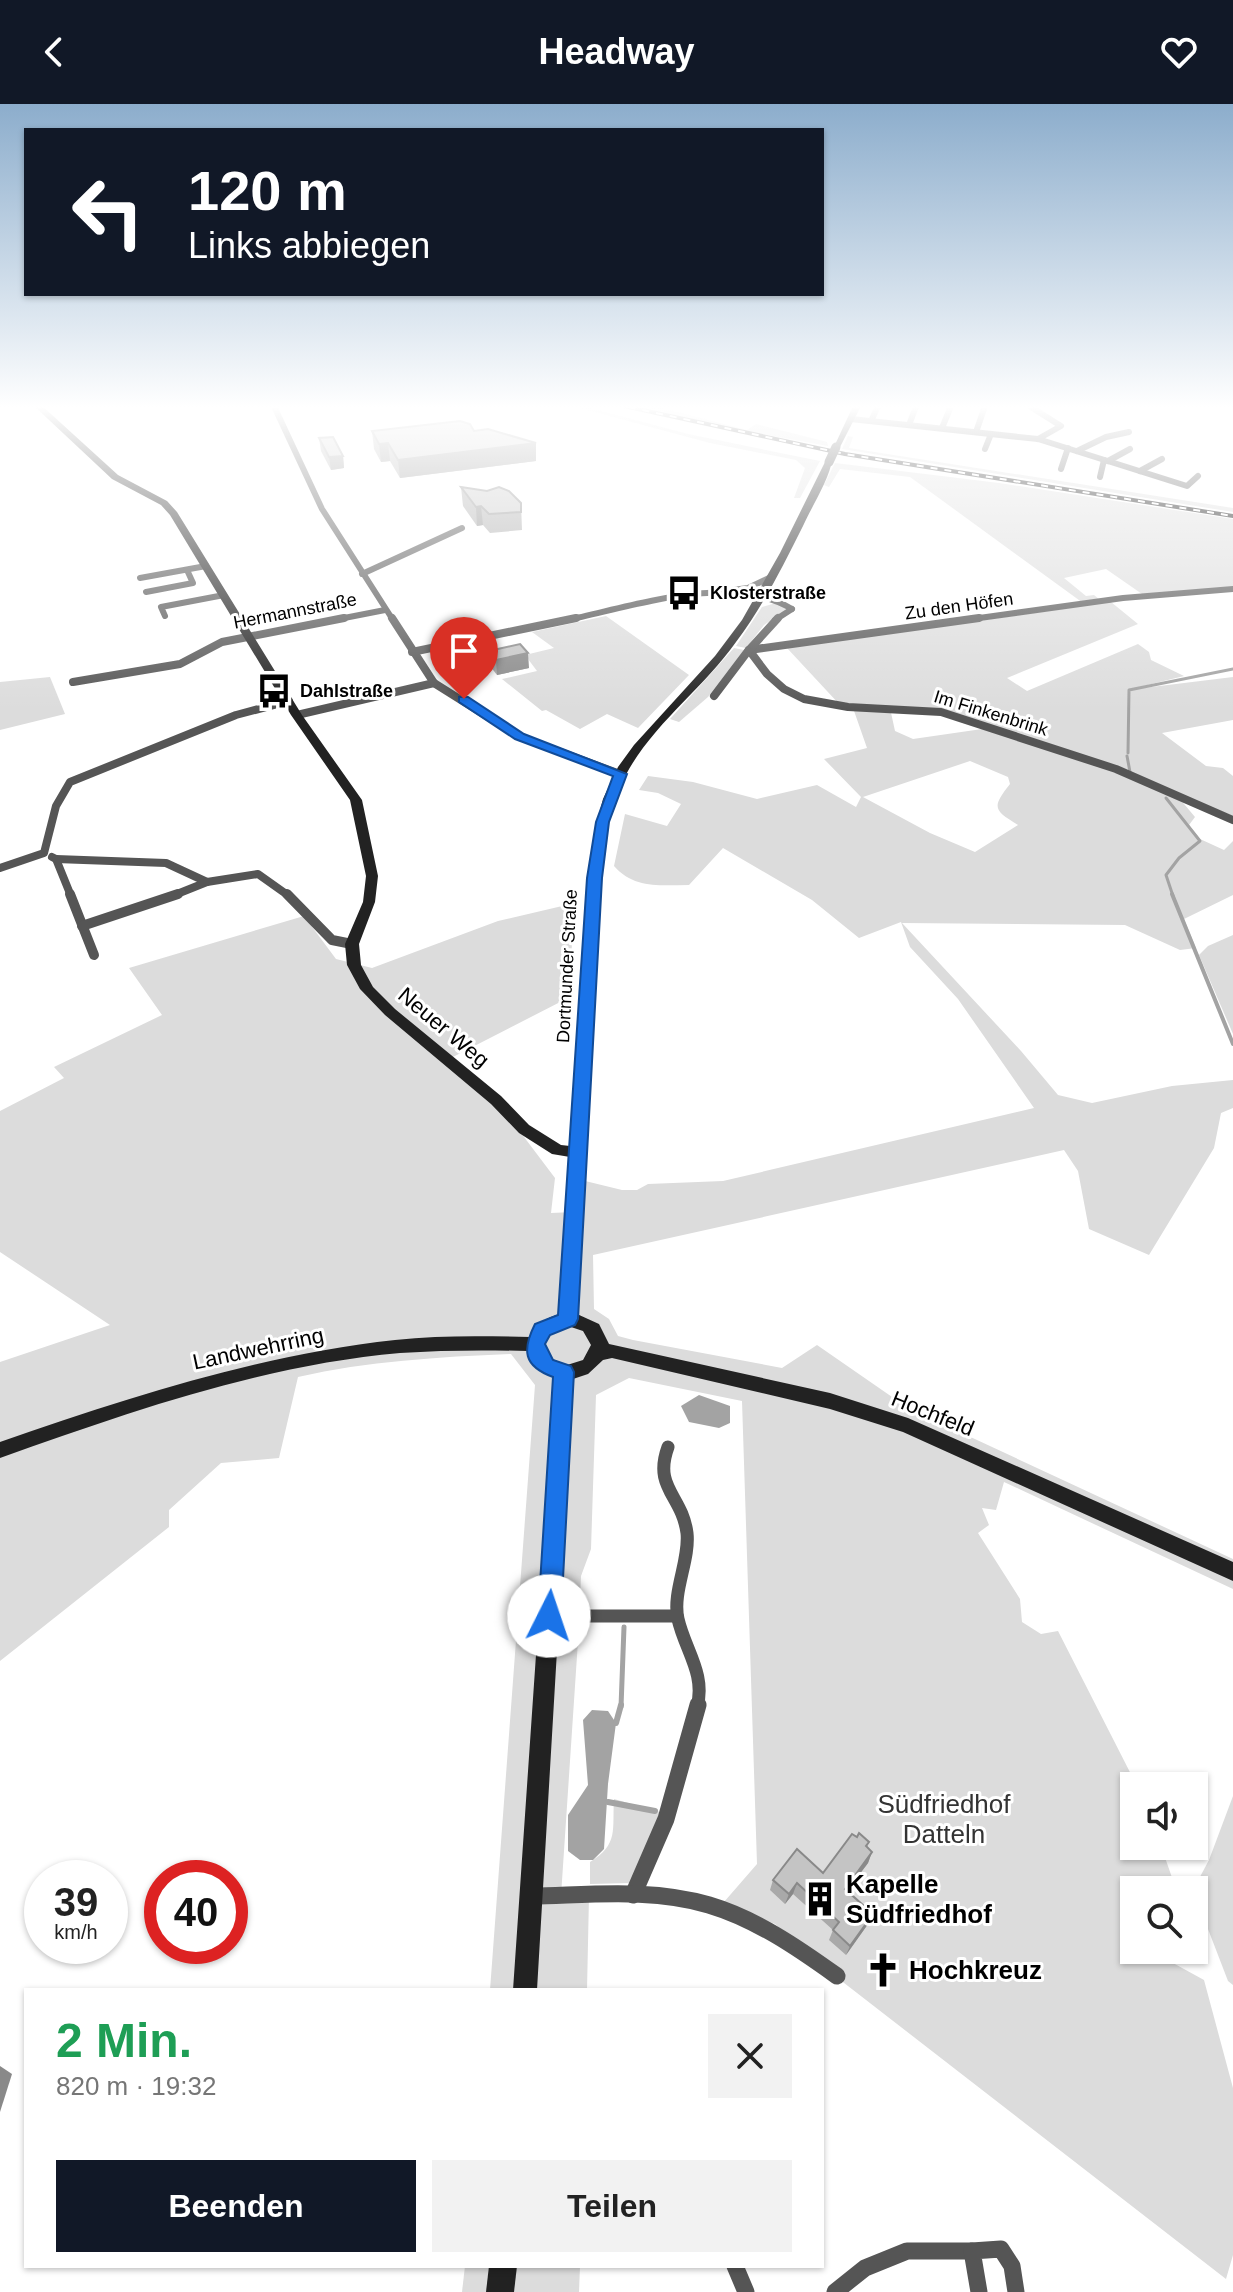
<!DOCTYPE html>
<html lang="de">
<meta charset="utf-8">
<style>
:root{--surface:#fff;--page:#f2f2f2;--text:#222;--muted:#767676;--accent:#111827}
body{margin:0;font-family:Arial,sans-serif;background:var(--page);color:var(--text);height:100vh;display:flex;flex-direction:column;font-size:30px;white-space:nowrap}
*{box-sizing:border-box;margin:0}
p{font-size:26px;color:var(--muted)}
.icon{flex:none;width:44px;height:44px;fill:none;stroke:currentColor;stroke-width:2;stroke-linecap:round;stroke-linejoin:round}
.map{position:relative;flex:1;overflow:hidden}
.side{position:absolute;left:24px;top:1884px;width:800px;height:280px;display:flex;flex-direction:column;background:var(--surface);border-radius:0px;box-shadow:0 2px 6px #0004}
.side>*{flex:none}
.guide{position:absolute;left:24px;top:24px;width:800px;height:168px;border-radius:0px;box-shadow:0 2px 6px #0004;background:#111827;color:#fff;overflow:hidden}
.fabs{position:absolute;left:1120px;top:1668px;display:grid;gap:16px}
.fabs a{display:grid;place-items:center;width:88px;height:88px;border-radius:0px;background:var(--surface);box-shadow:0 2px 6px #0004;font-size:40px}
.speed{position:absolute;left:24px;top:1756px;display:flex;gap:16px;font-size:40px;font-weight:700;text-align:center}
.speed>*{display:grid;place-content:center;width:104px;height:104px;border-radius:50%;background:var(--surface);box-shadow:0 2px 6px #0004;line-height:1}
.speed small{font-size:20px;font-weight:400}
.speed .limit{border:12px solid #d22;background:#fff;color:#111}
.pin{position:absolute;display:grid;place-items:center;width:68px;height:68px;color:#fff;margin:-82px -34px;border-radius:50% 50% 50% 0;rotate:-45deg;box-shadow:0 0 8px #0007}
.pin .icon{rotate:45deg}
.me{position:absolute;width:88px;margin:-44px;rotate:4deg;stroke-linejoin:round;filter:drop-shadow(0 0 6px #0008)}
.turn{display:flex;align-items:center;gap:28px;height:168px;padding:0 32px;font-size:36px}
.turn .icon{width:104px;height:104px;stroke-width:2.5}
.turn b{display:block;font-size:56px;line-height:68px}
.round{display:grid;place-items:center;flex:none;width:84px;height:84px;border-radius:0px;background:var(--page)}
.head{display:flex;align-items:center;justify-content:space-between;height:136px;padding:0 32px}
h1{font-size:48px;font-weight:600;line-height:60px;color:#1e9e55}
.button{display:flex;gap:16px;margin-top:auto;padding:16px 32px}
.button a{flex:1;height:92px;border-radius:0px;background:var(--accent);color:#fff;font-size:32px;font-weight:600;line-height:92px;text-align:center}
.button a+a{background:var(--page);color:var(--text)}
header{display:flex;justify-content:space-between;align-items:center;height:104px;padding:0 32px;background:var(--accent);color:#fff;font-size:36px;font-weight:600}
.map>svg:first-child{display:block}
.green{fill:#dcdcdc;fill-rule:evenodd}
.water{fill:#a3a3a3}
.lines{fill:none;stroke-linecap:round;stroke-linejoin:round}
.stream-far3{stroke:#a3a3a3;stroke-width:3}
.stream-far2{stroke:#a3a3a3;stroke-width:4}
.stream-far1{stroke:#a3a3a3;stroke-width:5}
.stream{stroke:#a3a3a3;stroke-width:6}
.street-far4{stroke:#555;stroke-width:6}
.street-far3{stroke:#555;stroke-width:8}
.street-far2{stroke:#555;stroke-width:10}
.street-far1{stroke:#555;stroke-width:13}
.street{stroke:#555;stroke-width:17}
.secondary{fill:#222;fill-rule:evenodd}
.rail-casing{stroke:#000;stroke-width:4}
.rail{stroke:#fff;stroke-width:2;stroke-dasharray:7;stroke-linecap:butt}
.secondary-bridge{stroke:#222;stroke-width:9}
.wall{fill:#a9a9a9}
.shaded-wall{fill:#898989}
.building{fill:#c4c4c4;stroke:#898989;stroke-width:2}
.route{fill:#1a73e8;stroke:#114b97;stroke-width:2}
.labels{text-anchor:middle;stroke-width:6;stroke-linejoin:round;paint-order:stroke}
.far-poi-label{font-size:18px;font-weight:bold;fill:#000;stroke:#fff;text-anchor:start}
.far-street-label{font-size:18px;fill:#000;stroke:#fff}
.street-label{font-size:22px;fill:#000;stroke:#fff}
.near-park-label{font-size:26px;fill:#333;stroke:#fff}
.near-poi-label{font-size:26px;font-weight:bold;fill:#000;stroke:#fff;text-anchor:start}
</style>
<header><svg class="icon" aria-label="back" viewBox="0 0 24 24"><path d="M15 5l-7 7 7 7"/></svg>Headway<svg class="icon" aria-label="heart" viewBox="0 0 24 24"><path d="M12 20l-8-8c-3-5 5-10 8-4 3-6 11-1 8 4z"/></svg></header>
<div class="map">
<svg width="1233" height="2188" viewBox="0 0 1233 2188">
<rect width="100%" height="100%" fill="#fff"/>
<!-- green -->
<g class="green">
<path d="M565 300H575L688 330 820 357 800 394H794L805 364 796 356 710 339Z"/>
<path d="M632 300H647L747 326 756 320 827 338 828 342 729 324Z"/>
<path d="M848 332 853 333 849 344 1233 404V408L842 345Z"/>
<path d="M835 359 999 379 1233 415V483L1142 490 1106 465 1064 474 1086 492 1094 491 1100 496 1083 499 910 373 840 365 829 383 824 381Z"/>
<path d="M1111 498 1138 520 1007 574 1027 587 1138 540 1149 548 1151 556 1184 572 1127 586 1233 573V616L1162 629 1206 662 1223 664 1233 672V712L1174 688 1195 713 1189 721 1200 735 1224 746 1233 737V791L1184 815 1196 844 1180 846 1125 821 902 819 1021 947 1058 991 1092 999 1172 982 1233 976V1004L1221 1009 1214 1044 1149 1151 1089 1125 1078 1067 1064 1046 593 1151 594 1205 609 1215 618 1232 633 1236 782 1264 817 1241 908 1304 1233 1455V1485L1004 1378 996 1406 982 1404 989 1421 978 1429 1020 1495 1022 1518 1041 1530 1058 1527 1137 1682H1134V1742H1161L1176 1785 1134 1786V1846H1164L1173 1859 1204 1876 1233 1984V2151L1226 2175 808 1851 775 1820 724 1798 757 1760 742 1297 629 1274 596 1291 591 1445 581 1472 579 1522 561 1792H589L587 1886H490L535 1281 511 1250C439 1253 368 1257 298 1273L279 1354 221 1359 169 1406V1423L0 1557V1258L110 1221 0 1148V1007L64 974 54 963 162 911 129 864 304 812 336 855 372 864 498 817 575 799 568 894 449 955 496 996 555 1074 551 1109 574 1108 577 1075 622 1086H637L648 1080 723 1077 1034 1004 958 895 910 843 901 818 859 834 812 796 723 744 689 781C660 781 634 785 614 762L625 710 667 722 681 700 658 689 639 686 648 672 693 678 757 695 817 681 856 703 861 693 824 655 867 644 853 604H890L895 627 913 635 982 625 943 607 840 601 787 544ZM970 657 1008 673 1010 680C991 704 994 706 1018 721L975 748 930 729 863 693Z"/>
<path d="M776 499 783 501 786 506 764 521 746 544 736 542 762 503Z"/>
<path d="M606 512 689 571 638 624 607 610 580 625 546 606 542 607 502 575 537 567 525 551 554 544 532 528Z"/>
<path d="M734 544 744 546 708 593 679 618 670 615Z"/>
<path d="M50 573 65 610 0 626V578Z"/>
<path d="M1233 831V930L1199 851 1208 842Z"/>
<path d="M1233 1692V1881L1228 1877 1193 1786 1209 1756Z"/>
<path d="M614 1695 660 1708 631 1779 590 1780V1758C619 1740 612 1726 614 1695Z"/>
<path d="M465 2162H580L579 2188H462Z"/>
</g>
<!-- water -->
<g class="water">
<path d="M699 1291 730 1302V1319L719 1324 689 1318 681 1302Z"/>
<path d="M592 1606 608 1607 616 1619 608 1680 604 1745 593 1756H580L568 1747V1711L588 1681 583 1616Z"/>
</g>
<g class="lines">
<!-- stream-far3 -->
<g class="stream-far3">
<path d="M1128 649 1129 586 1233 565"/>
<path d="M1127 652 1130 668"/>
<path d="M1166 694 1200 737 1179 754 1166 771 1173 792"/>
</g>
<!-- stream-far2 -->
<path class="stream-far2" d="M1172 790 1233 940"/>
<!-- stream-far1 -->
<path class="stream-far1" d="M621 1603 624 1523"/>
<!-- stream -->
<g class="stream">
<path d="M616 1619 621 1601"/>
<path d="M608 1698 655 1707"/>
</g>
<!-- street-far4 -->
<g class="street-far4">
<path d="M273 300 322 405 393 516"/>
<path d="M1026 300 1061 322 1038 335"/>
<path d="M851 315 1038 335 1187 382 1198 372"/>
<path d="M871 317 879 300"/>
<path d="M909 321 917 300"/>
<path d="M942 324 951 302"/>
<path d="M976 328 984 305"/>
<path d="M985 345 991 330"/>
<path d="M1077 347 1106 333 1129 328"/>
<path d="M1108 357 1130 345"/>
<path d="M1061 365 1068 344"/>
<path d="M1140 367 1162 355"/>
<path d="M1100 373 1104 356"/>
<path d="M362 470 462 424"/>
<path d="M140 474 206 462"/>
<path d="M732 486 748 484 769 474"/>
<path d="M146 488 193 479 187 466"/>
<path d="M165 512 161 503 224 491"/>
<path d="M334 516 385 506"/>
<path d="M567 516C631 503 731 468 792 505"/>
<path d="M775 516 792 505"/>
<path d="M965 516 1123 494 1233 485"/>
</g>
<!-- street-far3 -->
<g class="street-far3">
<path d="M392 514 434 579 520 633 620 670"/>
<path d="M749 546 767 570 784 585 804 595 848 603 941 608 1116 665 1233 716"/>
<path d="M749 546 979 514"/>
<path d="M749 546 778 514"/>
<path d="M412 548 576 514"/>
<path d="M73 578 180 560 222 538 344 514"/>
<path d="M714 592 748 547"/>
<path d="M297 611 434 579"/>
<path d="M52 753 56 755 71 792"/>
<path d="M56 755 166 759 207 778 172 792"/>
<path d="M0 764 44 749 56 702 70 678 236 611 289 597"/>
<path d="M207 778 258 770 289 792"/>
</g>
<!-- street-far2 -->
<g class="street-far2">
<path d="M70 790 94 851"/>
<path d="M287 790 332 836 352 840"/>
<path d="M82 822 178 790"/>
</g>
<!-- street-far1 -->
<g class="street-far1">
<path d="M668 1343C653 1384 682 1391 687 1429 690 1456 672 1488 678 1515 685 1546 706 1570 697 1603"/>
<path d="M549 1512H677"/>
</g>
<!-- street -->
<g class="street">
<path d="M633 1791 666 1715 698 1601"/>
<path d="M532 1792C590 1791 653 1784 709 1801 756 1815 798 1844 837 1872"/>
<path d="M735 2162 746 2188"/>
<path d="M835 2188 865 2164 907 2147H972"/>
<path d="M979 2188 972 2147 1001 2145 1012 2162 1016 2188"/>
</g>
<!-- secondary -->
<g class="secondary">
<path d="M32 300H40L118 371 167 397 177 408 302 611 362 696 378 772 375 798 359 840 361 861 373 883 395 905 501 992 529 1021 561 1041 570 1042 588 774 594 729 603 695 618 663 634 641 715 552 742 516 780 449 825 358 832 356C830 374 811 404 803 422 783 462 763 502 736 538 700 589 644 626 619 685 607 713 604 744 600 774L577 1210 599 1220 609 1240 830 1289 908 1314 1233 1458V1477L903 1328 830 1305 612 1254 603 1256 588 1270 573 1275 537 1886H513L555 1274 537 1265 528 1247C485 1246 443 1246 400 1249 263 1261 129 1308 0 1354V1338C129 1293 259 1251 395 1236 440 1231 485 1232 530 1233 536 1219 546 1214 560 1210L570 1053 552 1050 519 1029 491 1000 385 911 360 885 347 861 345 840 363 798 366 772 350 696 291 611 170 411 161 401 112 375ZM568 1222 583 1227 591 1241 583 1256 567 1261 550 1254C538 1236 551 1227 568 1222Z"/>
<path d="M854 300H862L840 343 833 345Z"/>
<path d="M489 2162H517L514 2188H486Z"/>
</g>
<!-- rail casing -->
<g class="rail-casing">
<path id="rail" d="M615 300 845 350 1233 412"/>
</g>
<!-- rail -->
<use href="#rail" class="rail"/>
<!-- secondary-bridge -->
<path class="secondary-bridge" d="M829 358 836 343"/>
</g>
<!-- wall -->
<g class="wall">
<path d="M372 327H474L536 339V357L400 374 390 357 381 358 374 345Z"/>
<path d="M319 334 343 352 344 364 331 366 321 347Z"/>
<path d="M461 383 487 387 521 399 522 426 490 429 483 421 477 422 463 402Z"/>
<path d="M489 547 529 564 497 571 490 562Z"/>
<path d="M857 1733 869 1738 867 1743 872 1748 868 1759 847 1787 873 1810 868 1820 846 1851 829 1836 833 1826 793 1790 785 1800 770 1786 773 1776 823 1769Z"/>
</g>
<!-- shaded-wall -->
<g class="shaded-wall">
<path d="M388 339 390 357 381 358 379 340Z"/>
<path d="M536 339V357L400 374 398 356Z"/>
<path d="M343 352 344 364 331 366 329 353Z"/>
<path d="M481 402 483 421 477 422 476 403Z"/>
<path d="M528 549 529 564 497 571 496 556Z"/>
<path d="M872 1748 868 1759 840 1796 845 1785Z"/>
<path d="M797 1779 793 1790 785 1800 789 1790Z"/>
<path d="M873 1810 868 1820 846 1851 850 1842Z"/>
<path d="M0 1962 12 1970 0 2008Z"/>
</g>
<!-- building -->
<g class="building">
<path d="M460 317 470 320 474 327 488 325 536 339 398 356 388 339 379 340 372 327Z"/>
<path d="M333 333 343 352 329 353 319 334Z"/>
<path d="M461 383 487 387 499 383 509 387 521 399V408L489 410 481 402 476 403Z"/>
<path d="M520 540 528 549 496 556 489 547Z"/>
<path d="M859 1729 869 1738 866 1742 872 1748 845 1785 873 1810 850 1842 833 1826 839 1818 797 1779 789 1790 773 1776 797 1745 823 1769 852 1730 857 1733Z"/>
</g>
<!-- sky -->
<linearGradient id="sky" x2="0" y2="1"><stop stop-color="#8cadcc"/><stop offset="0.5" stop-color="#fff"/><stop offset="1" stop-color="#fff" stop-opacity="0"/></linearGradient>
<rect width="1233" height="606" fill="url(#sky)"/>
<!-- route -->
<path class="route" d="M459 593H468L524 630 627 670 609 718 602 774 578 1215 575 1221 550 1231 545 1240 553 1256 571 1262 574 1268 561 1512 557 1520 549 1523 541 1520 538 1512 553 1273C523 1262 522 1246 535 1220L558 1211 587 774 596 718 613 672 515 635 459 598Z"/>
<!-- icons -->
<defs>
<g id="bus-bare" transform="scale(2.76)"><path d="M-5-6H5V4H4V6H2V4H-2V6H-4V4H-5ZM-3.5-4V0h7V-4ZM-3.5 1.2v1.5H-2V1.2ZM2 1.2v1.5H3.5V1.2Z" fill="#000" stroke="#fff" stroke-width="2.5" paint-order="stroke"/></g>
<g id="building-bare" transform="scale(2.76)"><path d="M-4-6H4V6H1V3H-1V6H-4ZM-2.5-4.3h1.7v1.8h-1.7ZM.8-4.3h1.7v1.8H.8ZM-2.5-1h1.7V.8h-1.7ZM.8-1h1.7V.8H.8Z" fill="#000" stroke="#fff" stroke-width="2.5" paint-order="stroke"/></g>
<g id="church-bare" transform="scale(2.76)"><path d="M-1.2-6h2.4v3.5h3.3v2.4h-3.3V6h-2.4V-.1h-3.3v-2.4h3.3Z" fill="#000" stroke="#fff" stroke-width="2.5" paint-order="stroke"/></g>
</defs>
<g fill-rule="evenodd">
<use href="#bus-bare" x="684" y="489"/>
<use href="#bus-bare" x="274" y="587"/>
<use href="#building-bare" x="820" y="1795"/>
<use href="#church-bare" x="883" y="1866"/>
</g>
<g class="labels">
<!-- far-poi labels -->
<g class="far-poi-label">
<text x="710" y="495">Klosterstraße</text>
<text x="300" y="593">Dahlstraße</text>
</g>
<!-- far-street labels -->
<g class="far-street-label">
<text transform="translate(959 502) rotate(-8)" y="6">Zu den Höfen</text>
<text transform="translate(295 507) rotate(-11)" y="6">Hermannstraße</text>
<text transform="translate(991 609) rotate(17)" y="6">Im Finkenbrink</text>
<text transform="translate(567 862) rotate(-87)" y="6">Dortmunder Straße</text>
</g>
<!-- street labels -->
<g class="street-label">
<text transform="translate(444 923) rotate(40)" y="8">Neuer Weg</text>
<text transform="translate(258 1244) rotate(-12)" y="8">Landwehrring</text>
<text transform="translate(933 1309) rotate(22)" y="8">Hochfeld</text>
</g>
<!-- near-park labels -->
<g class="near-park-label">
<text x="944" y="1709">Südfriedhof<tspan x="944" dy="30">Datteln</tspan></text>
</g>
<!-- near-poi labels -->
<g class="near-poi-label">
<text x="846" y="1789">Kapelle<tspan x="846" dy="30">Südfriedhof</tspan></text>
<text x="909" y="1875">Hochkreuz</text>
</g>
</g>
</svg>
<div class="fabs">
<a><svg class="icon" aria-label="sound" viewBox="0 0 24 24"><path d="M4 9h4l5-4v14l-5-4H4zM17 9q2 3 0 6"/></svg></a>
<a><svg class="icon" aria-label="search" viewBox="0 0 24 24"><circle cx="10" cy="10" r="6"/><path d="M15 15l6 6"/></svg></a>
</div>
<div class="speed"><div>39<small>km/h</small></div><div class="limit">40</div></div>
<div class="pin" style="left:464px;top:595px;background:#d93025"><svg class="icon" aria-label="arrive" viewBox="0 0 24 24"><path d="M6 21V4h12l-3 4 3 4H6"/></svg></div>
<svg class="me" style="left:549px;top:1512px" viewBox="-20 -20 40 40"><circle r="19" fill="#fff"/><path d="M0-13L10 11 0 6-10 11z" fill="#1a73e8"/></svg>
<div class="guide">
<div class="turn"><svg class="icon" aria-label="left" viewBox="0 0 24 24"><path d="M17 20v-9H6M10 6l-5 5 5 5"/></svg><div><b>120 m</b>Links abbiegen</div></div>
</div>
<section class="side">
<div class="head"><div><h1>2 Min.</h1><p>820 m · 19:32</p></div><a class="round"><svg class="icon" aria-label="close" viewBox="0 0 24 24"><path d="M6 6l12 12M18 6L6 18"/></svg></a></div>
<div class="button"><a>Beenden</a><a>Teilen</a></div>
</section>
</div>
